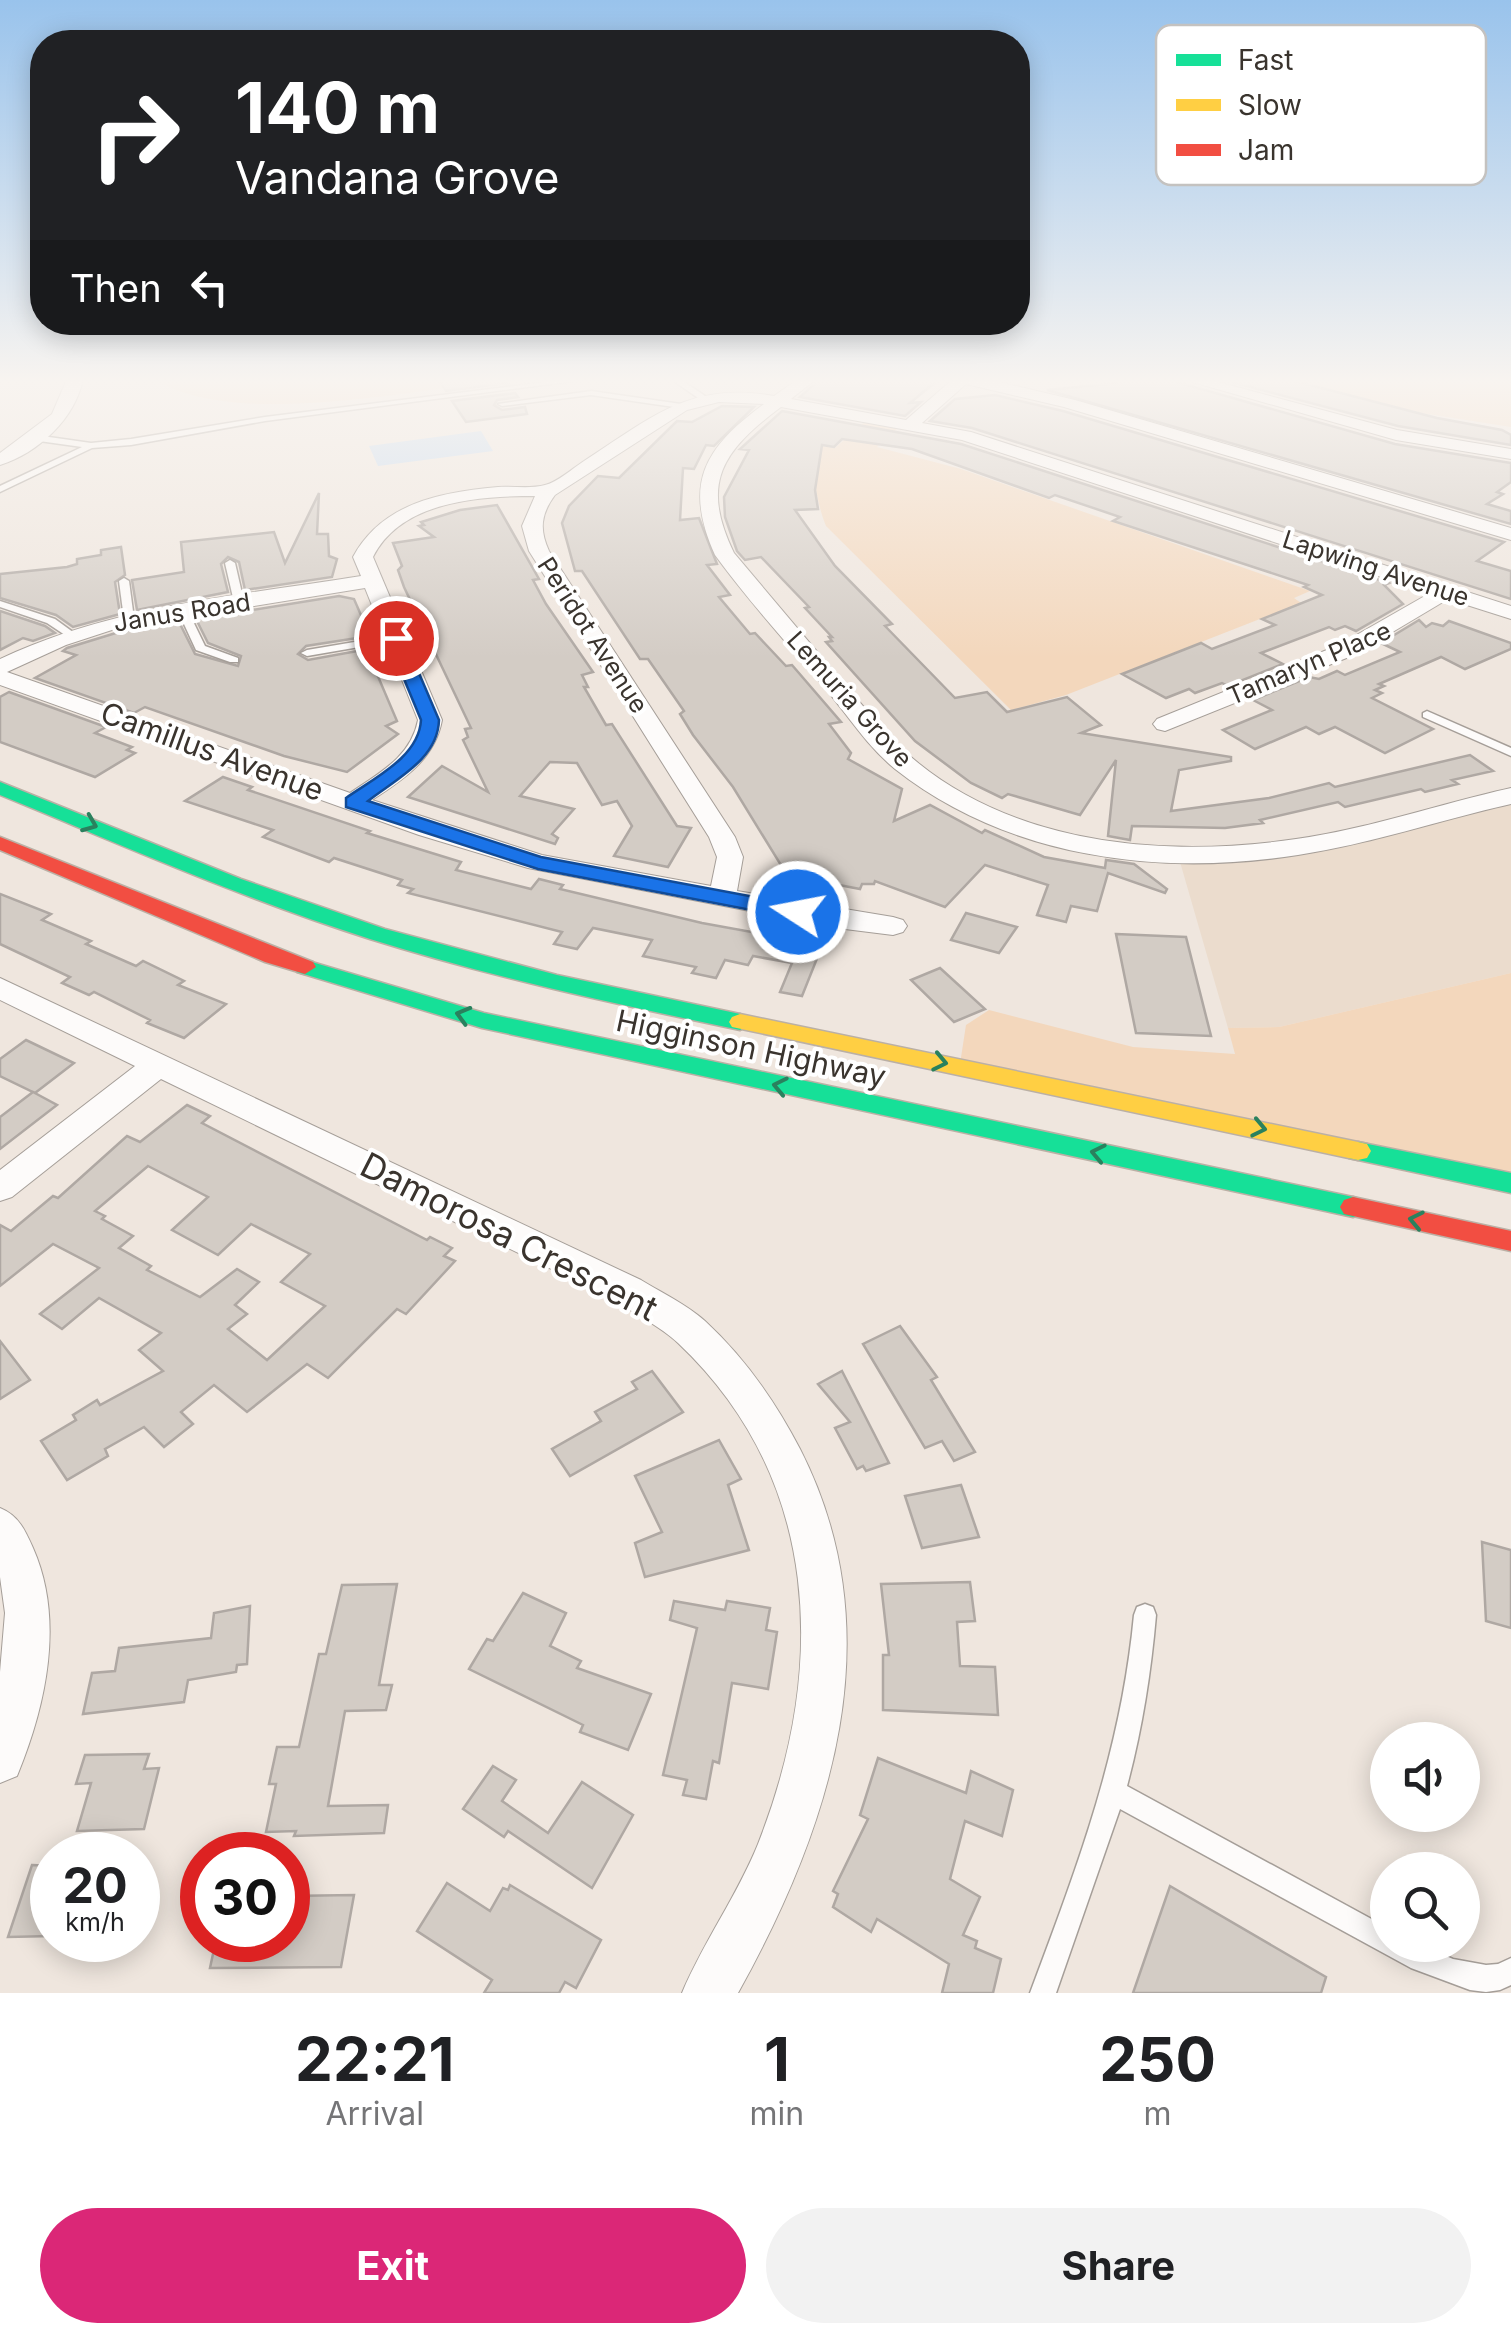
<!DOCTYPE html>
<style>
:root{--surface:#fff;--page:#f2f2f2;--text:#202124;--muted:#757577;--accent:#db2777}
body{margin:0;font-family:Inter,sans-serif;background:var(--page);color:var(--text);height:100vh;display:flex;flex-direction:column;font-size:38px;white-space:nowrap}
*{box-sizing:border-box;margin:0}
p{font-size:32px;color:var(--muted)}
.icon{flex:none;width:55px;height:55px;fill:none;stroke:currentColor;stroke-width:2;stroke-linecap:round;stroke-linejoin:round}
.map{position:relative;height:1993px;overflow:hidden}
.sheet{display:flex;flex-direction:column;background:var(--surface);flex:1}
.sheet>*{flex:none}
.banner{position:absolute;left:30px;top:30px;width:1000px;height:305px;border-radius:40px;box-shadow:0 5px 25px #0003;background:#202124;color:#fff;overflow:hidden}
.tools{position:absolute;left:1370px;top:1722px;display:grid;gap:20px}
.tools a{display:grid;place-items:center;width:110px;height:110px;border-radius:50%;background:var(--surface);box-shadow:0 5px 25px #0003;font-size:50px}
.speed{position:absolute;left:30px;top:1832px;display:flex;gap:20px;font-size:50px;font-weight:700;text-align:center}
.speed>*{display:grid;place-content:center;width:130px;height:130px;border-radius:50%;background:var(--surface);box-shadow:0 5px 25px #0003;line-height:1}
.speed small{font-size:25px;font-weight:400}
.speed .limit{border:15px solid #d22;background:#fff;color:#111}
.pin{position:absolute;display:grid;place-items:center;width:85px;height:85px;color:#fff;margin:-42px;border:5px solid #fff;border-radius:50%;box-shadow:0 2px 10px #0007}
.me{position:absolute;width:110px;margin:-55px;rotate:281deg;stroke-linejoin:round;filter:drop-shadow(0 0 8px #0008)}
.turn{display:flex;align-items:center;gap:35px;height:210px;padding:0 40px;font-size:45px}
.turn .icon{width:130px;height:130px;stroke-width:2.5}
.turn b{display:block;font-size:70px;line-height:85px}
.then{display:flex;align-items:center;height:95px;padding:0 40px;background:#0003;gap:20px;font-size:38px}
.eta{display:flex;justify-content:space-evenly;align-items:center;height:170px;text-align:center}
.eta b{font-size:60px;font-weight:700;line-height:70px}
.cta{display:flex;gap:20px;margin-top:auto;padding:20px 40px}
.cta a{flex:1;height:115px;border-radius:60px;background:var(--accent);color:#fff;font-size:40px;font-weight:700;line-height:115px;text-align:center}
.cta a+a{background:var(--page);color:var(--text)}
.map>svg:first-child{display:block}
.built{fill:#ebdccd}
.green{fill:#f3d7bc}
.water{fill:#c2d9f2}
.building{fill:#d3ccc5;stroke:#afa8a3;stroke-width:2.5;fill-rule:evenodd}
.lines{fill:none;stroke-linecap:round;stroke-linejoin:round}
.lane-casing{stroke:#a59e98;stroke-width:3}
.street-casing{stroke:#a59e98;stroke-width:2}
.fast-casing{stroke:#bbb0a5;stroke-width:3}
.slow-casing{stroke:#bbb0a5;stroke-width:3}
.jam-casing{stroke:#bbb0a5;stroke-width:3}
.lane{fill:#fdfbfa;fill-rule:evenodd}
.street{fill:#fdfbfa;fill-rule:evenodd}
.fast{fill:#16e098;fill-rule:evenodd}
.slow{fill:#ffcf43;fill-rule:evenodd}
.jam{fill:#f24e42;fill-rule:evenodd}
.oneway{stroke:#2a815e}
.route{fill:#1a73e8;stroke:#114b97;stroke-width:2.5}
.labels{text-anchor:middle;stroke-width:8;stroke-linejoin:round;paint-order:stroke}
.far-street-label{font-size:25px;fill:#3a342e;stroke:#fff}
.street-label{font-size:30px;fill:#3a342e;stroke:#fff}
.near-street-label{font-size:35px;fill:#3a342e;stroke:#fff}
.key{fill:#fff;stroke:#c4c2c0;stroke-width:2.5}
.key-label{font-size:28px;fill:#3a342e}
</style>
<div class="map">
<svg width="1511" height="1993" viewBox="0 0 1511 1993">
<rect width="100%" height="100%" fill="#efe6de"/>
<!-- built -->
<path class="built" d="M1511 794V973L1279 1027 1228 1028 1178 855 1251 851Z"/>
<!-- green -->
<g class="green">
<path d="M155 379H511C421 389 231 430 155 379Z"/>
<path d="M1290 379H1485L1511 382V427L1415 412Z"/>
<path d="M868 419 901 425 877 447 961 469 1310 591 1294 598 1301 603 1066 695 1011 710 826 526C815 500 815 471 807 444L835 448Z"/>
<path d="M1511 973V1180L960 1064 966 1025 989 1010 1133 1047 1235 1054 1228 1028 1279 1027Z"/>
</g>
<!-- water -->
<path class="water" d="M481 431 493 451 378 466 369 446Z"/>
<!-- building -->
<g class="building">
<path d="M438 379H505L508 383 446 391Z"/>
<path d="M820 379H939L910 403 921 402 905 416 800 397Z"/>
<path d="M1117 379H1166L1395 444 1511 463V482L1497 492 1503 494 1487 504 1511 511V524L1047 390 1117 383Z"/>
<path d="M1220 379H1287L1437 418 1502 430 1511 435V445L1398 426Z"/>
<path d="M515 393 518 397 497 400 494 405 502 410 525 407 527 414 466 422 452 401Z"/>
<path d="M995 395 1063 411 1504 542 1477 561 1511 571V599L972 428 930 421 955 399Z"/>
<path d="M722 406 754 407 714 446 706 445 694 469 683 468 680 520 699 518 717 564 707 565 730 595 719 597 750 634 755 633 786 666 792 665 841 722 829 724 851 753 848 759 902 789 894 821 930 805 982 833 985 830 1044 857 1105 868 1106 860 1134 864 1167 889 1165 893 1108 873 1097 911 1071 906 1066 922 1037 915 1048 885 985 865 945 907 875 881 874 884H862L860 889 787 875 733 787 693 735 680 714 684 711 648 659H640L582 571H575L562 523 569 506 598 476 619 478 677 421 692 422Z"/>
<path d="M782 411 961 444 1389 583 1384 585 1403 604 1356 631 1345 626 1335 630 1329 627 1261 653 1283 664 1228 686 1222 683 1195 693 1189 689 1166 698 1122 674 1201 643 1212 649 1275 625 1262 619 1322 595 1304 587 1308 585 1113 521 1120 517 1055 495 1049 498 912 449 842 439 834 447 822 445 815 490 818 509 795 510 835 566 892 624 885 626 955 698 987 692 1007 712 1067 697 1101 725 1081 733 1231 757V761L1179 770 1171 811 1269 798 1329 783 1335 787 1470 755 1493 771 1452 780 1458 784 1425 792 1421 789 1345 807 1338 802 1260 820 1263 823 1225 828 1132 826 1130 840 1108 836 1116 760 1080 815 1008 794 1002 798 971 783 915 741 826 642 832 641 829 637H832L805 608 809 607 761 557 745 560 737 551 725 517 724 497 749 450 740 449Z"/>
<path d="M319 493 317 534H328L329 556 337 559 332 577 245 590 239 562 228 557 221 564 228 592 137 610 132 580 184 572 181 542 274 532 285 563Z"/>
<path d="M497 505 539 579 533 580 546 604 593 672 582 675 588 687H584L606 725 612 724 677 826 691 828 668 867 614 856 632 826 617 801 602 805 577 763 550 762 520 796 574 809 552 834 558 838 555 844 408 797 442 766 488 792 463 740 468 737 465 729 471 728 404 587 398 570 402 566 393 543 434 537 419 526 424 525 421 522 460 510Z"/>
<path d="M121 547 125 575 115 582 120 614 73 627 56 615 0 598V574L67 567 77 564V559L101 555V550Z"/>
<path d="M339 596 354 599 370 636 306 646 298 654 308 660 374 648 378 659 371 660 397 721 386 726 398 734 347 772 284 756 145 707 134 713 35 678 76 655 63 651 67 648 119 632 179 622 195 654 238 666 241 656 208 643 196 619Z"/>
<path d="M0 611 45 626 55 633 33 641 23 638 0 650Z"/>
<path d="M1419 620 1426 627 1432 623 1443 626 1449 621 1511 643V649L1465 669 1441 657 1379 684 1384 686 1375 690 1382 693 1372 698 1433 729 1385 753 1335 727 1319 734 1306 727 1255 749 1223 730 1272 710 1253 700 1309 677 1319 679 1337 671 1345 675 1400 652 1381 643Z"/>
<path d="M9 692 106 727 95 733 132 747 127 750 135 753 95 777 0 742V697Z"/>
<path d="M223 777 252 787 248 790 370 831 367 833 461 862 456 870 531 889 539 879 563 885 560 889 702 923 779 937 782 931 824 941 802 996 780 992 792 963 753 956 748 965 725 960 716 978 692 973 696 967 643 956 652 940 593 928 577 949 554 944 562 932 408 893 413 889 398 885 402 880 334 858 329 862 263 837 273 830 185 801Z"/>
<path d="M0 894 51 914 42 920 91 941 86 944 136 966 143 961 184 981 178 985 226 1004 184 1038 147 1023 150 1020 94 992 89 995 62 983 70 977 0 944Z"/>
<path d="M966 913 1017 927 999 953 951 940Z"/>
<path d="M1116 934 1186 937 1211 1036 1136 1033Z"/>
<path d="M940 968 985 1009 954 1022 911 980Z"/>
<path d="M26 1040 74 1063 35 1093 0 1076V1059Z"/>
<path d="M33 1092 57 1105 0 1149V1117Z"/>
<path d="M187 1105 210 1116 202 1123 427 1240 430 1237 452 1248 444 1256 455 1261 406 1314 397 1309 328 1378 307 1364 247 1412 214 1385 181 1412 193 1424 164 1447 144 1427 105 1449 108 1456 67 1480 41 1441 76 1420 73 1415 97 1400 100 1405 163 1371 139 1350 161 1333 99 1298 62 1329 40 1314 99 1268 53 1244 0 1286V1225L11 1231 53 1196 58 1198 127 1136 140 1142ZM148 1166 208 1197 172 1230 218 1255 251 1224 310 1254 281 1282 325 1306 267 1360 228 1329 247 1314 235 1305 259 1282 237 1269 200 1297 147 1270 151 1266 119 1248 133 1236 102 1219 105 1216 95 1211Z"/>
<path d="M900 1326 937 1377 931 1380 975 1452 954 1461 942 1441 925 1448 863 1344Z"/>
<path d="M0 1341 30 1380 0 1399Z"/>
<path d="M652 1371 683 1412 570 1476 552 1449 601 1421 595 1412 637 1389 632 1382Z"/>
<path d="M842 1371 865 1416 889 1463 866 1471 863 1466 857 1469 835 1428 850 1422 818 1384Z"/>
<path d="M719 1440 741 1479 728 1485 749 1550 645 1577 635 1543 662 1532 635 1476Z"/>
<path d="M961 1485 979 1537 922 1548 905 1496Z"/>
<path d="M1482 1542 1511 1550V1628L1486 1621Z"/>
<path d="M970 1582 975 1621 957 1622 960 1666 995 1667 998 1715 883 1710V1655H889L881 1584Z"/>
<path d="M397 1584 379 1685H392L386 1710 345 1711 328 1806 388 1805 384 1833 294 1836 296 1831 266 1832 276 1784H269L277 1747H299L319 1654H326L342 1585Z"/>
<path d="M523 1593 566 1613 550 1646 581 1661 577 1668 651 1694 628 1750 580 1732 583 1725 469 1669 487 1639 493 1641Z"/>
<path d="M674 1601 725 1610 727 1601 770 1608 766 1630 777 1632 768 1689 732 1683 719 1763 713 1761 706 1799 683 1795 687 1780 663 1775 697 1628 670 1620Z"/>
<path d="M250 1606 247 1664 237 1665 236 1672 188 1680 184 1702 83 1714 92 1673 115 1671 119 1648 211 1638 214 1613Z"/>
<path d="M149 1754 144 1769 159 1768 144 1829 77 1831 91 1783 76 1784 85 1755Z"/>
<path d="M878 1758 966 1793 971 1771 1013 1790 1002 1836 965 1821 950 1879 980 1897 963 1935 977 1941 975 1948 1001 1959 993 1993H942L949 1964 877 1919 871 1932 833 1907 838 1894 833 1891 868 1819 860 1815Z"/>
<path d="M493 1766 516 1780 502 1801 548 1833 582 1782 633 1815 592 1888 508 1831 504 1837 463 1809Z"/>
<path d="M32 1865 52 1866V1936L8 1937Z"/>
<path d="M447 1883 490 1911 503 1888 508 1890 510 1885 601 1940 576 1988 565 1982 559 1993H484L492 1980 417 1931Z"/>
<path d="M1170 1886 1326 1977 1321 1993H1133Z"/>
<path d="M354 1895 341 1967 210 1968 216 1940H288V1896Z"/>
</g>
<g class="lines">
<!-- lane casing -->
<g class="lane-casing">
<g id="lane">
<path d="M570 379H590L265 421 131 445 92 448 0 492V486L82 447 32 440V436L35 435 91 443 131 439 265 417Z"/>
<path d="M671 379H680L708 398 701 400Z"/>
<path d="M591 391 681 404 685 406 681 408 591 395 502 406 498 404Z"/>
<path d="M230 560 235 563 244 602 239 605 234 602 225 563Z"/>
<path d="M124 578 129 581 134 619 129 622 124 619 119 581Z"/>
<path d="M0 601 55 619 77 635 68 637 47 623 0 607Z"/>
<path d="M183 608 188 611 205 646 238 658V662H230L196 650 178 611Z"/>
<path d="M396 635 400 636V640L307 656 301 653 307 650Z"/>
<path d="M1427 711 1511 748V756L1423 717V713Z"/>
<path d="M1145 1604 1153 1607 1156 1615C1151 1673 1142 1730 1127 1786L1388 1928V1945H1420L1453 1959 1486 1965 1498 1964 1511 1958V1985L1500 1990 1486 1992 1470 1990 1411 1968 1120 1809 1056 1993H1030C1078 1865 1121 1752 1134 1615L1137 1607Z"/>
</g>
</g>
<!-- street casing -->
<g class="street-casing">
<g id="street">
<path d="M67 379H83C75 419 38 453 0 465V453L52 414Z"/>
<path d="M798 379H816L791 399 906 420 953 379H986L1075 400 1511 528V540L1064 407 966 384 922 423 971 432 1511 606V619L1448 599 1354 655 1165 731 1157 729 1153 724 1157 719 1339 645 1430 593 962 440 781 407C722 451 700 483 734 553L884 731C987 843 1153 860 1296 839 1368 829 1439 804 1511 788V804C1440 820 1370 844 1298 855 1159 877 1008 858 895 769 868 747 848 716 826 689 789 645 749 602 715 555 683 484 704 448 764 404L719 402 687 410 555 495C541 514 539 529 549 551L735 837 743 857 737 891 893 917 903 920 907 926 903 932 893 935 837 928 528 868 419 835 0 685V659C116 605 236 596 361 576L353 557C382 503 441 492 498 487 513 486 531 489 545 485 558 482 573 468 584 461 651 418 690 381 774 396ZM535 496 522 526 529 551 709 837 717 857 711 886 542 855 372 800C403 780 435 759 442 720L373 557C401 501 479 496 535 496ZM365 588 418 720C411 757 379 773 350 793L7 672 66 645 118 628Z"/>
<path d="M1182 379H1207L1397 430 1511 449V459L1396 440Z"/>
<path d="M0 978 641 1280C662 1293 686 1304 705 1321 745 1358 775 1401 800 1449 894 1633 832 1824 738 1993H682C704 1941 737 1896 758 1844 827 1669 822 1479 678 1343 660 1326 636 1315 615 1300L161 1079 12 1197 0 1201V1170L135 1066 0 1000Z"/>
<path d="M0 1508C19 1516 25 1530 33 1548 65 1620 46 1706 17 1776L0 1783V1672L5 1613 0 1577Z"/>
</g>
</g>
<!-- fast casing -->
<g class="fast-casing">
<g id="fast">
<path d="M0 782 241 879 385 929 557 975 740 1014 751 1022 740 1030C616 1004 491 977 370 939 244 899 122 845 0 795Z"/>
<path d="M305 960 484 1013 1353 1197 1362 1200 1366 1207 1362 1214 1353 1217 482 1028 297 972 294 967 297 962Z"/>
<path d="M1358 1142 1511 1173V1193L1349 1158 1345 1151 1349 1144Z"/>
</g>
</g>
<!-- slow casing -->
<g class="slow-casing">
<path id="slow" d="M740 1014 1358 1142 1367 1144 1371 1151 1367 1158 1358 1160 732 1027 729 1022 732 1017Z"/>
</g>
<!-- jam casing -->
<g class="jam-casing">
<g id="jam">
<path d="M0 837 313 962 316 967 305 974 265 962 0 850Z"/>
<path d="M1353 1197 1511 1231V1251L1344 1214 1340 1207 1344 1200Z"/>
</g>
</g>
<!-- lane -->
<use href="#lane" class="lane"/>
<!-- street -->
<use href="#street" class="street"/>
<!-- fast -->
<use href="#fast" class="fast"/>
<!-- slow -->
<use href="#slow" class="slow"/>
<!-- jam -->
<use href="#jam" class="jam"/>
</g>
<!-- one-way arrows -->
<defs><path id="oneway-chevron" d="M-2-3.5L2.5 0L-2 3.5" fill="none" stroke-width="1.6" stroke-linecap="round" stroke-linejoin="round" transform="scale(2.5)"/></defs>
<g class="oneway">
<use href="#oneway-chevron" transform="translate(90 824) rotate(22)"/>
<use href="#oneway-chevron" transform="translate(463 1015) rotate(-164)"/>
<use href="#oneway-chevron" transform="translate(940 1062) rotate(12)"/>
<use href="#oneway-chevron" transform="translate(780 1086) rotate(-168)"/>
<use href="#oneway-chevron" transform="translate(1259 1128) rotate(12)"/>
<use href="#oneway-chevron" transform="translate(1098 1153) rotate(-168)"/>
<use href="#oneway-chevron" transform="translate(1416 1220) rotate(-168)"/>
</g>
<!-- sky -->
<linearGradient id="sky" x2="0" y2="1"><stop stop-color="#99c3ec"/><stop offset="0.58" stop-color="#f8f4f0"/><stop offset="1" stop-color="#f8f4f0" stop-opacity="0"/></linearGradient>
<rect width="1511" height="658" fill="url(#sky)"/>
<!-- route -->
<path class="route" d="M396 633 404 638 439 720C438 759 396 779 368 801L541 857 798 905 809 912 806 917 798 919 538 869 346 807V798C374 778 419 757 421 720L387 638Z"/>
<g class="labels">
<!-- far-street labels -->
<g class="far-street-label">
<text transform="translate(1376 568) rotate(18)" y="9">Lapwing Avenue</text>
<text transform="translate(182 612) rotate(-9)" y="9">Janus Road</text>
<text transform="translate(593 635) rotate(57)" y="9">Peridot Avenue</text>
<text transform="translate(1309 663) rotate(-23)" y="9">Tamaryn Place</text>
<text transform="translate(850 699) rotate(48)" y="9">Lemuria Grove</text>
</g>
<!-- street labels -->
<g class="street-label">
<text transform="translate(212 752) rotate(20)" y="10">Camillus Avenue</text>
<text transform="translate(751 1049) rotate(12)" y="10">Higginson Highway</text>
</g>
<!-- near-street labels -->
<g class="near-street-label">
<text transform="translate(509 1237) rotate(27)" y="12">Damorosa Crescent</text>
</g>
</g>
<!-- legend -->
<rect x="1156" y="25" width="330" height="160" rx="15" class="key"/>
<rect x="1176" y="54" width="45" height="12" fill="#16e098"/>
<rect x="1176" y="99" width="45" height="12" fill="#ffcf43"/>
<rect x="1176" y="144" width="45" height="12" fill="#f24e42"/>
<g class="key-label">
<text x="1238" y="70">Fast</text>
<text x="1238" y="115">Slow</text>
<text x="1238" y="160">Jam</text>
</g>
</svg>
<div class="tools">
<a><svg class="icon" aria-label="sound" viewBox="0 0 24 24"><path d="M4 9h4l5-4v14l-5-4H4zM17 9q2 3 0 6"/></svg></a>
<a><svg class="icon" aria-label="search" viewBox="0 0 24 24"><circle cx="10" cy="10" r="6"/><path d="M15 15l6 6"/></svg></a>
</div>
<div class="speed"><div>20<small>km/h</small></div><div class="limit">30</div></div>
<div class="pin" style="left:396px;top:638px;background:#d93025"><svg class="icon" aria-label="arrive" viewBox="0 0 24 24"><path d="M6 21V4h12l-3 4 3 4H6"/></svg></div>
<svg class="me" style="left:798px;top:912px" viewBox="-20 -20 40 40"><circle r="17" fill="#1a73e8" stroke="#fff" stroke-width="3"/><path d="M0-11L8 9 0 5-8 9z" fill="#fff"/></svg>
<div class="banner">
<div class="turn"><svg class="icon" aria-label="right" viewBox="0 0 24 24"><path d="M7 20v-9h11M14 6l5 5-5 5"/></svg><div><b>140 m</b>Vandana Grove</div></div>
<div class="then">Then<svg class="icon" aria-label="left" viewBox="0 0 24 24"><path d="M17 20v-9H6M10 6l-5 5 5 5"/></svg></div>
</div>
</div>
<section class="sheet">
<div class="eta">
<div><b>22:21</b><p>Arrival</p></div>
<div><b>1</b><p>min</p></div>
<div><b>250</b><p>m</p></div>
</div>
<div class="cta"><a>Exit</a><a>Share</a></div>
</section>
